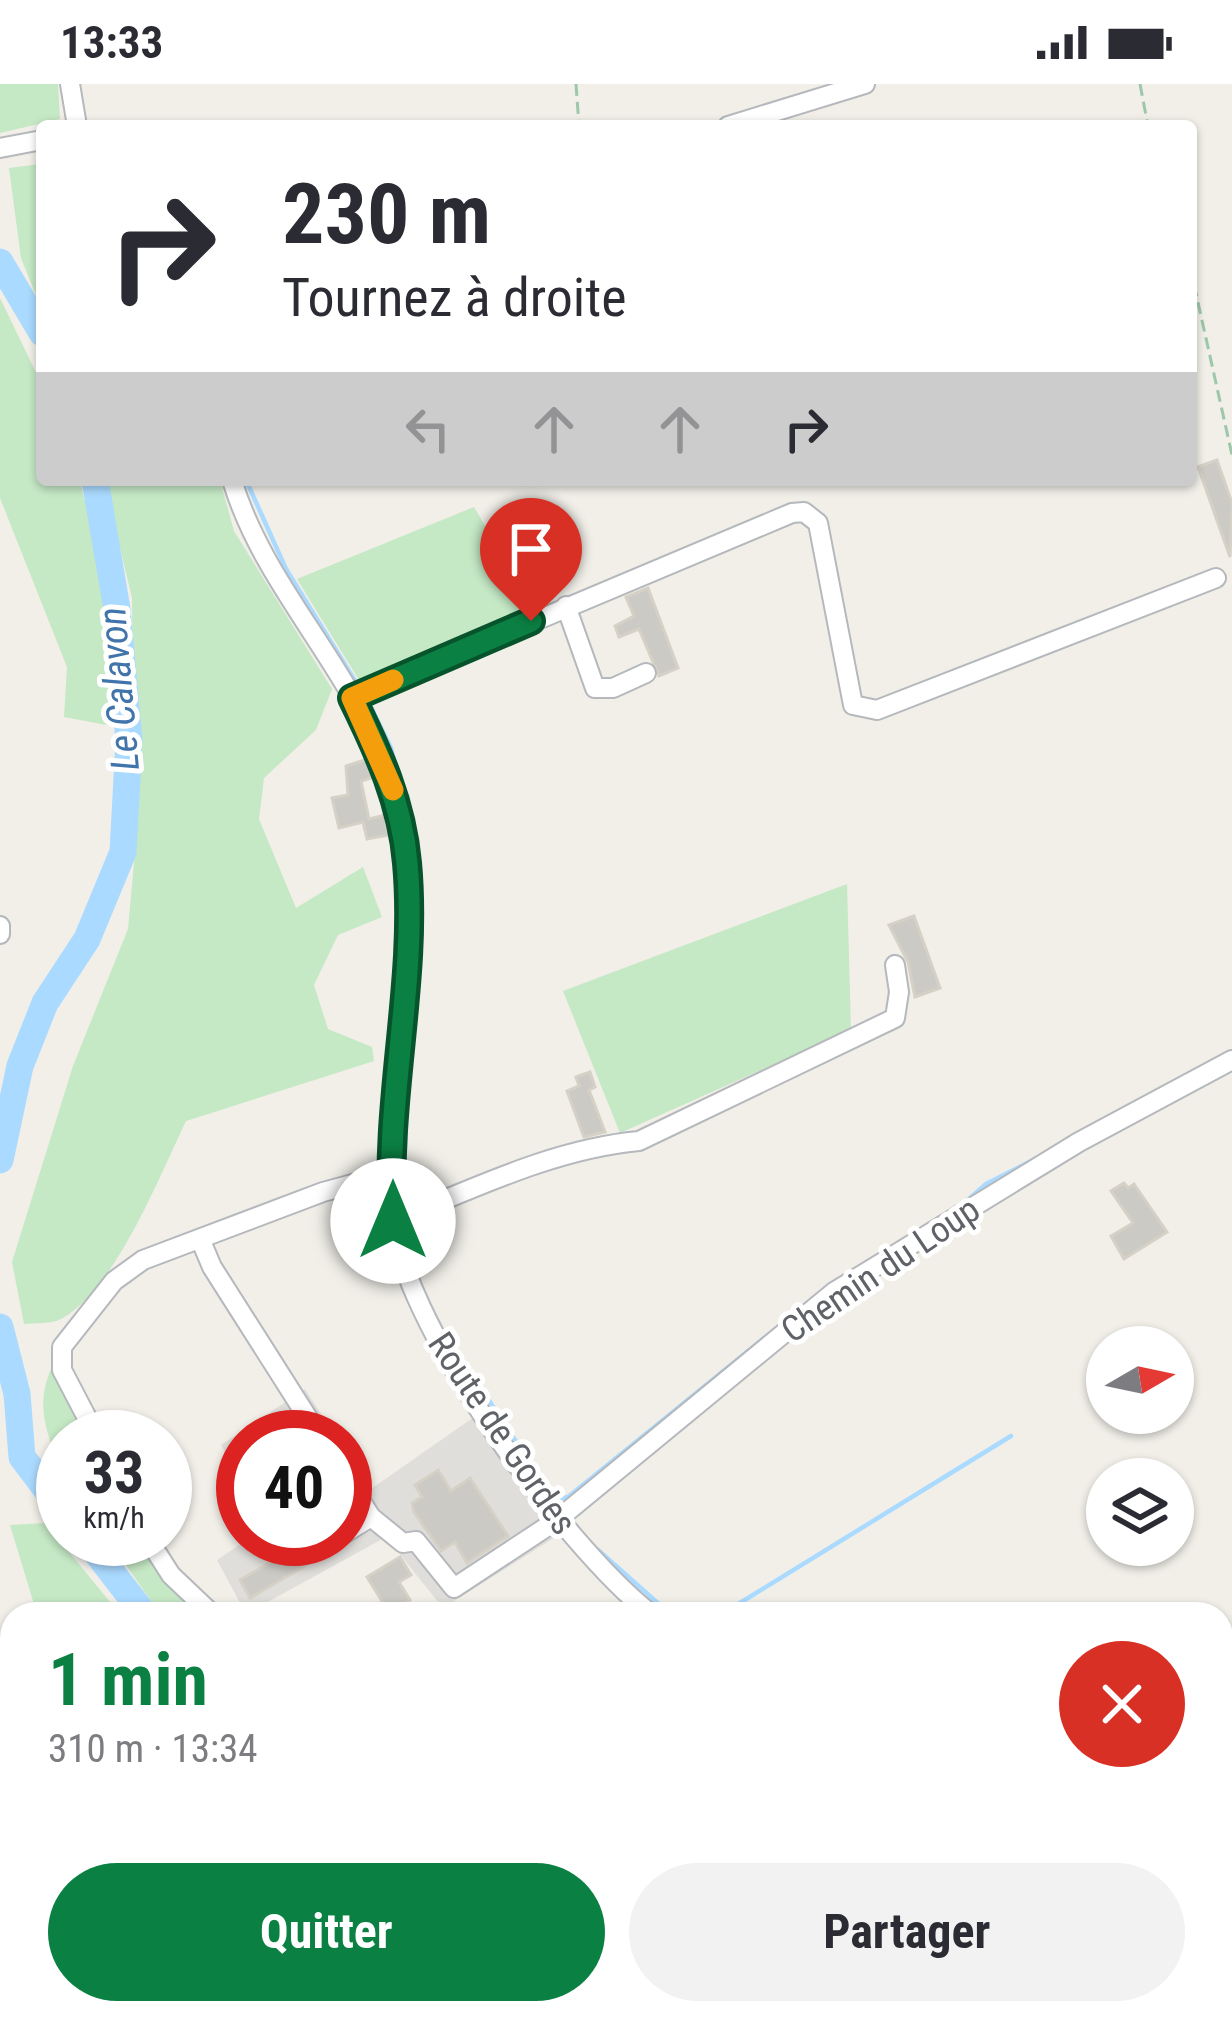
<!DOCTYPE html>
<html lang="fr">
<meta charset="utf-8">
<style>
:root{--surface:#fff;--page:#f2f2f3;--text:#2b2b33;--muted:#7c7c81;--accent:#0b8043}
body{margin:0;font-family:"Roboto Condensed",sans-serif;background:var(--page);color:var(--text);height:100vh;display:flex;flex-direction:column;font-size:45px;white-space:nowrap}
*{box-sizing:border-box;margin:0}
p{font-size:39px;color:var(--muted)}
.icon{flex:none;width:66px;height:66px;fill:none;stroke:currentColor;stroke-width:2;stroke-linecap:round;stroke-linejoin:round}
.map{position:relative;flex:1;overflow:hidden}
.drawer{position:absolute;left:0px;top:1518px;width:1233px;height:423px;display:flex;flex-direction:column;background:var(--surface);border-radius:36px 36px 0 0;box-shadow:0 3px 9px #0004}
.drawer>*{flex:none}
.guide{position:absolute;left:36px;top:36px;width:1161px;height:366px;border-radius:12px;box-shadow:0 3px 9px #0004;background:#fff;color:var(--text);overflow:hidden}
.needle{width:78px;rotate:81deg}
.buttons{position:absolute;left:1086px;top:1242px;display:grid;gap:24px}
.buttons a{display:grid;place-items:center;width:108px;height:108px;border-radius:50%;background:var(--surface);box-shadow:0 3px 9px #0004;font-size:60px}
.speed{position:absolute;left:36px;top:1326px;display:flex;gap:24px;font-size:60px;font-weight:700;text-align:center}
.speed>*{display:grid;place-content:center;width:156px;height:156px;border-radius:50%;background:var(--surface);box-shadow:0 3px 9px #0004;line-height:1}
.speed small{font-size:30px;font-weight:400}
.speed .limit{border:18px solid #d22;background:#fff;color:#111}
.pin{position:absolute;display:grid;place-items:center;width:102px;height:102px;color:#fff;margin:-123px -51px;border-radius:50% 50% 50% 0;rotate:-45deg;box-shadow:0 0 12px #0007}
.pin .icon{rotate:45deg}
.me{position:absolute;width:132px;margin:-66px;rotate:0deg;stroke-linejoin:round;filter:drop-shadow(0 0 9px #0008)}
.turn{display:flex;align-items:center;gap:42px;height:252px;padding:0 48px;font-size:54px}
.turn .icon{width:156px;height:156px;stroke-width:2.5}
.turn b{display:block;font-size:84px;line-height:102px}
.lanes{display:flex;align-items:center;height:114px;padding:0 48px;background:#0003;justify-content:center;gap:60px;direction:ltr}
.lanes .off{opacity:.35}
.round{display:grid;place-items:center;flex:none;width:126px;height:126px;border-radius:63px;background:var(--page)}
.head{display:flex;align-items:center;justify-content:space-between;height:204px;padding:0 48px}
h1{font-size:72px;font-weight:700;line-height:90px;color:var(--accent)}
.button{display:flex;gap:24px;margin-top:auto;padding:24px 48px}
.button a{flex:1;height:138px;border-radius:72px;background:var(--accent);color:#fff;font-size:48px;font-weight:700;line-height:138px;text-align:center}
.button a+a{background:var(--page);color:var(--text)}
.status{display:flex;justify-content:space-between;align-items:center;height:84px;padding:0 60px;background:var(--surface);direction:ltr}
.status svg{height:33px;fill:currentColor}
.map>svg:first-child{display:block}
.industrial{fill:#e0deda}
.green{fill:#c5e8c5}
.lines{fill:none;stroke-linecap:round;stroke-linejoin:round}
.stream{stroke:#aadaff;stroke-width:4.5}
.canal{stroke:#aadaff;stroke-width:16}
.river{stroke:#aadaff;stroke-width:27}
.building{fill:#cccac5;stroke:#d6d1c6;stroke-width:3}
.minor-casing{stroke:#b5b8bc;stroke-width:22}
.path{stroke:#9cc7a9;stroke-width:3;stroke-dasharray:12 6;stroke-linecap:butt}
.minor{stroke:#fff;stroke-width:18}
.route-casing{stroke:#07532c;stroke-width:30}
.route{stroke:#0b8043;stroke-width:21}
.slow{stroke:#f59e0b;stroke-width:21}
.labels{text-anchor:middle;stroke-width:10;stroke-linejoin:round;paint-order:stroke}
.street-label{font-size:36px;fill:#5f6368;stroke:#fff}
.water-label{font-size:39px;font-style:italic;fill:#4174aa;stroke:#fff}
</style>
<div class="status"><b>13:33</b><svg viewBox="0 0 49 12"><path d="M0 12V9h3v3zM5 12V6h3v6zM10 12V3h3v9zM15 12V0h3v12zM26 1h20v11H26zM47 4h2v5h-2z"/></svg></div>
<div class="map">
<svg width="1232" height="1939" viewBox="0 0 1232 1939">
<rect width="100%" height="100%" fill="#f1efe8"/>
<!-- industrial -->
<g class="industrial">
<path d="M305 1305 336 1353H243V1400L221 1361Z"/>
<path d="M474 1333 557 1452 443 1524 386 1453 246 1530 217 1476 248 1455H345V1366L371 1405Z"/>
</g>
<!-- green -->
<g class="green">
<path d="M0 0H58L60 35 0 49Z"/>
<path d="M40 80 42 84V226L21 174 9 84Z"/>
<path d="M0 214 42 301V396H80L108 514 112 642 64 633 67 583 0 414Z"/>
<path d="M104 396H220L234 447 332 605 316 646 264 694 259 735 296 824 363 783 382 833 338 851 314 901 328 945 372 963 374 977 186 1037C160 1091 115 1206 61 1235 52 1240 34 1239 24 1240L12 1178 73 982 128 845 135 768 132 514Z"/>
<path d="M474 423 533 525 362 601 297 495Z"/>
<path d="M847 800 851 946 620 1049 563 907Z"/>
<path d="M52 1283 91 1353H63V1389C47 1351 34 1321 52 1283Z"/>
<path d="M45 1439 120 1530H37L10 1441Z"/>
<path d="M108 1455H141L204 1530H160Z"/>
<path d="M1221 1776 1232 1788V1912L1221 1916Z"/>
<path d="M12 1800V1929H158V1939H12L0 1809Z"/>
</g>
<g class="lines">
<!-- stream -->
<g class="stream">
<path d="M246 396 286 485 360 605"/>
<path d="M367 615 391 664 406 722"/>
<path d="M970 1114 986 1100 1037 1074"/>
<path d="M402 1129 409 972"/>
<path d="M445 1250 548 1406"/>
<path d="M554 1415 568 1413 800 1225"/>
<path d="M598 1466 670 1530"/>
<path d="M722 1530 1011 1352"/>
</g>
<!-- canal -->
<path class="canal" d="M0 1809 12 1804"/>
<!-- river -->
<g class="river">
<path d="M0 178 42 249"/>
<path d="M0 1076 20 982 45 919 87 855 123 768 129 657 117 525 95 396"/>
<path d="M0 1243 17 1310 22 1373 63 1427"/>
<path d="M86 1455 144 1530"/>
<path d="M171 1939V1929"/>
</g>
</g>
<!-- building -->
<g class="building">
<path d="M1217 376 1232 419 1230 473 1198 383Z"/>
<path d="M648 504 678 584 659 592 639 545 619 553 615 542 634 532 626 513Z"/>
<path d="M368 675 374 693 361 697 369 735 385 731 388 751 367 755 363 738 339 744 332 714 348 711 346 682Z"/>
<path d="M914 832 940 904 915 913 908 878 889 841Z"/>
<path d="M590 988 595 1003 589 1006 605 1048 584 1053 567 1007 579 1002 576 993Z"/>
<path d="M1124 1099 1128 1104 1134 1100 1167 1148 1124 1175 1111 1152 1133 1139 1111 1107Z"/>
<path d="M438 1386 451 1407 470 1394 508 1452 467 1479 455 1458 441 1467 414 1428 412 1419 422 1413 415 1401Z"/>
<path d="M300 1461V1472L308 1480 250 1514 240 1496Z"/>
<path d="M400 1473 411 1491 399 1498 410 1516 390 1530 367 1493Z"/>
</g>
<g class="lines">
<!-- minor casing -->
<g class="minor-casing">
<g id="minor">
<path d="M70 0 77 42"/>
<path d="M728 42 865 0"/>
<path d="M0 64 42 56"/>
<path d="M232 396C266 510 363 593 394 709 430 845 389 986 392 1124 394 1232 566 1464 651 1530"/>
<path d="M566 522 595 604H613L646 589"/>
<path d="M352 614 792 429 804 428 818 439 853 621 877 626 1216 494"/>
<path d="M0 842V850"/>
<path d="M393 1137C473 1105 553 1065 639 1057L895 934 899 908 895 881"/>
<path d="M201 1157 212 1183 320 1353"/>
<path d="M97 1353 62 1286V1263L114 1197 143 1176 323 1108 393 1089"/>
<path d="M345 1392 371 1433 403 1459 416 1457 454 1504 557 1436 834 1208 1079 1058 1232 976"/>
<path d="M345 1449 371 1433"/>
<path d="M148 1455 171 1491 212 1530"/>
<path d="M312 1467 334 1455"/>
<path d="M1221 1615 1232 1610"/>
<path d="M1221 1746 1232 1740"/>
<path d="M251 1929 252 1939"/>
<path d="M1044 1929 1052 1939"/>
<path d="M1171 1929 1180 1939"/>
<path d="M1070 1939 1087 1929"/>
</g>
</g>
<!-- path -->
<g class="path">
<path d="M576 0 579 42"/>
<path d="M1140 0 1148 42"/>
<path d="M1191 129V187L1232 371"/>
</g>
<!-- minor -->
<use href="#minor" class="minor"/>
</g>
<g class="lines">
<!-- route casing -->
<g class="route-casing">
<path id="route" d="M393 1137C384 1017 418 898 407 779 402 719 378 667 352 614L531 537"/>
</g>
<!-- route -->
<use href="#route" class="route"/>
<!-- slow -->
<path class="slow" d="M393 706 352 614 393 596"/>
</g>
<g class="labels">
<!-- street labels -->
<g class="street-label">
<text transform="translate(880 1185) rotate(-34)" y="13">Chemin du Loup</text>
<text transform="translate(503 1349) rotate(56)" y="13">Route de Gordes</text>
</g>
<!-- water labels -->
<g class="water-label">
<text transform="translate(118 605) rotate(-95)" y="14">Le Calavon</text>
</g>
</g>
</svg>
<div class="buttons">
<a><svg class="needle" viewBox="-14 -14 28 28"><path d="M0-13l5 13h-10z" fill="#e53935"/><path d="M0 13l5-13h-10z" fill="#7c7c81"/></svg></a>
<a><svg class="icon" aria-label="layers" viewBox="0 0 24 24"><path d="M12 4l9 5-9 5-9-5zM3 14l9 5 9-5"/></svg></a>
</div>
<div class="speed"><div>33<small>km/h</small></div><div class="limit">40</div></div>
<div class="pin" style="left:531px;top:537px;background:#d93025"><svg class="icon" aria-label="arrive" viewBox="0 0 24 24"><path d="M6 21V4h12l-3 4 3 4H6"/></svg></div>
<svg class="me" style="left:393px;top:1137px" viewBox="-20 -20 40 40"><circle r="19" fill="#fff"/><path d="M0-13L10 11 0 6-10 11z" fill="#0b8043"/></svg>
<div class="guide">
<div class="turn"><svg class="icon" aria-label="right" viewBox="0 0 24 24"><path d="M7 20v-9h11M14 6l5 5-5 5"/></svg><div><b>230 m</b>Tournez à droite</div></div>
<div class="lanes"><svg class="icon off" aria-label="left" viewBox="0 0 24 24"><path d="M17 20v-9H6M10 6l-5 5 5 5"/></svg><svg class="icon off" aria-label="ahead" viewBox="0 0 24 24"><path d="M12 20V5M6 11l6-6 6 6"/></svg><svg class="icon off" aria-label="ahead" viewBox="0 0 24 24"><path d="M12 20V5M6 11l6-6 6 6"/></svg><svg class="icon" aria-label="right" viewBox="0 0 24 24"><path d="M7 20v-9h11M14 6l5 5-5 5"/></svg></div>
</div>
<section class="drawer">
<div class="head"><div><h1>1 min</h1><p>310 m · 13:34</p></div><a class="round" style="background:#d93025;color:#fff"><svg class="icon" aria-label="close" viewBox="0 0 24 24"><path d="M6 6l12 12M18 6L6 18"/></svg></a></div>
<div class="button"><a>Quitter</a><a>Partager</a></div>
</section>
</div>
